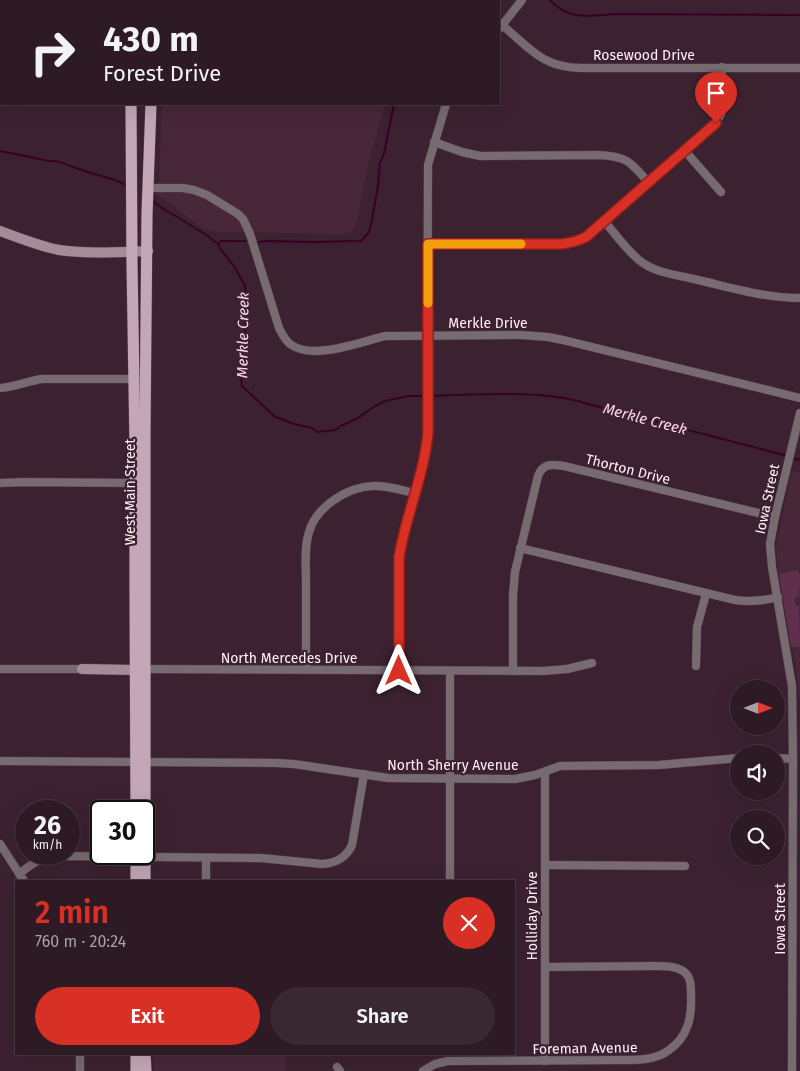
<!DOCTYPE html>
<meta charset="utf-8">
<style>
:root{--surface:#2d1a24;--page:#392731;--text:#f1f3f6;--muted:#a7a1a6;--line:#483841;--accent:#d93025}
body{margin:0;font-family:"Fira Sans",sans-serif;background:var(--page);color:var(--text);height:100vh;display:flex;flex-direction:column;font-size:19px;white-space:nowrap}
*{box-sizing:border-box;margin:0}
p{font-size:16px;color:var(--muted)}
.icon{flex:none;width:28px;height:28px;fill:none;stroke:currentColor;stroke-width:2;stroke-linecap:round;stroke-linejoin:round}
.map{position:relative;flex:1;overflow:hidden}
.panel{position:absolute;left:15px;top:880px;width:500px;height:175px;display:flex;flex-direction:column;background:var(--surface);border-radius:0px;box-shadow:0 5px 20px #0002,0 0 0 1px var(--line)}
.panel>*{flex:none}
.top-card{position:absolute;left:0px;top:0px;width:500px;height:105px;box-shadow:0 5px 20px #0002,0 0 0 1px var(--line);background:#2d1a24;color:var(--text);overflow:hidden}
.needle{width:32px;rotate:90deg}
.buttons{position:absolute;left:730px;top:680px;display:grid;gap:10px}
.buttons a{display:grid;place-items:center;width:55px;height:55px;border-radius:50%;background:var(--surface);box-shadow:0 5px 20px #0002,0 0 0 1px var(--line);font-size:25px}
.speed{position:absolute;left:15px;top:800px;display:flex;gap:10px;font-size:25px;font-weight:700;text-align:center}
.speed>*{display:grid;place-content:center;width:65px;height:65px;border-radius:50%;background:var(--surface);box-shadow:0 5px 20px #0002,0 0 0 1px var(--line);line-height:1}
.speed small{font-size:12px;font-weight:400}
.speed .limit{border:2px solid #111;border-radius:8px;background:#fff;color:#111}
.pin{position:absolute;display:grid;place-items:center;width:42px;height:42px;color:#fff;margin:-51px -21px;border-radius:50% 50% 50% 0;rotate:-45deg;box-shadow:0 0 5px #0007}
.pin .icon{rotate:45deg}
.me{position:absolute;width:55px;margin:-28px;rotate:0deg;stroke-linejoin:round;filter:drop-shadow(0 0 4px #0008)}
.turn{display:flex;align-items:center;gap:18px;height:105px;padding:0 20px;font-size:22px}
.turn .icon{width:65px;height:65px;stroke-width:2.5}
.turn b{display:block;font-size:35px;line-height:42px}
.round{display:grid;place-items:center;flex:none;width:52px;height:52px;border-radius:26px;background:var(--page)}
.head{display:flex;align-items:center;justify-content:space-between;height:85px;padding:0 20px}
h1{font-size:30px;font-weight:600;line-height:38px;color:var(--accent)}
.action{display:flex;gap:10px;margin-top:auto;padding:10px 20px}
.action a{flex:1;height:58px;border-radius:30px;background:var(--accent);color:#fff;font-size:20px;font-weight:600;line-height:58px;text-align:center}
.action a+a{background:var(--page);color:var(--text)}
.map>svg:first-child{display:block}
.built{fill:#482739}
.green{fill:#602f4c}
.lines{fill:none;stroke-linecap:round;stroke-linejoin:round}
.stream{stroke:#370024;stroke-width:2}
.street-casing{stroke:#573f4c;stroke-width:9}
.secondary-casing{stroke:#573f4c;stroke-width:11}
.primary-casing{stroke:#573f4c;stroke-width:12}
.street{stroke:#786a71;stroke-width:8}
.secondary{stroke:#a38c98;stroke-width:10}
.primary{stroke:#c4a7b6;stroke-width:11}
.route-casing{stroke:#8d1f18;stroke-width:12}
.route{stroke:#d93025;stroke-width:9}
.slow{stroke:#f59e0b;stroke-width:9}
.labels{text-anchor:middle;stroke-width:4.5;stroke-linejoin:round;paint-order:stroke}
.street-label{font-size:14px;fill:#fff0f7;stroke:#3c2230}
.water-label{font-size:15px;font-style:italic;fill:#fdd5e9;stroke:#3c2230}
</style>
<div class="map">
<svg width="800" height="1071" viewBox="0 0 800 1071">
<rect width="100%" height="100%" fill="#3c2230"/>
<!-- built -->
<g class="built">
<path d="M163 0H447L446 1H163Z"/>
<path d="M162 104H385L369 160 356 224 352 231 345 234 217 232 200 227 174 206 156 195 159 186Z"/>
<path d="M792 471 800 472V701L796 668 779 577 776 544Z"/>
<rect x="154" y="1054" width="131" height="17"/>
</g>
<!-- green -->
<path class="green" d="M798 570 799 574H800V588H799V597H795V606H799L800 647H791L779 575 781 574Z"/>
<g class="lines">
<!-- stream -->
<g class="stream">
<path d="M550 0C569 21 590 16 615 14L800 15"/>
<path d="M457 1 458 0"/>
<path d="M0 151 49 161H56C69 165 81 170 94 174 106 177 116 180 127 185"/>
<path d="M152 200 159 206 205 234 218 244 221 250 234 266 245 286 246 319 244 341 240 369 242 386 274 416 294 424 312 428 317 432 335 430 341 426 358 418 375 406 385 401 408 396H425"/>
<path d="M259 242 266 241 313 242 361 241 369 232 371 225 378 186 380 163 384 153 394 104"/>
<path d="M218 244 221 241H246"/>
<path d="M430 396C479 395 542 389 588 404L788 456"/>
<path d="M792 458 800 460"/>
</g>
<!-- street casing -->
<g class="street-casing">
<g id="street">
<path d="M502 25C530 48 541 67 581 68H800"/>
<path d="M499 29 522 0"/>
<path d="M434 142 462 152 480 156 598 155C626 156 630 161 648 182"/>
<path d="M685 151 721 192"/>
<path d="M149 188H183L194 190 207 195 238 214 243 219 250 234 279 328C282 334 285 340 290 344 312 361 361 342 385 336H395L521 335 548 337 563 340 800 398"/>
<path d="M604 221C615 233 629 254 643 263 657 273 678 275 694 279 729 287 764 298 800 298"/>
<path d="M428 244H561L571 243 586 237 716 123 721 114 722 108V67"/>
<path d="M0 388C15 387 28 381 42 379H134"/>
<path d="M0 483 24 482 135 483"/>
<path d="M520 548 735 600C750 602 763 601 778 597"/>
<path d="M696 666 697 627 706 594"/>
<path d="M0 669H82"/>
<path d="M142 669 543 671 567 669 592 663"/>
<path d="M306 669C306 640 306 611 306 582 306 566 304 548 309 532 316 507 347 487 373 486 387 485 401 490 414 493"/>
<path d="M399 671V557C405 515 424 474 427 433L428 165 446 104"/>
<path d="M450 671V881"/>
<path d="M513 671V595L515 572 538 476C543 463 552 464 564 466L775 517"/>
<path d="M776 758 793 759"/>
<path d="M0 761C92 761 184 763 276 763L294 764 388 778 515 779 535 775 560 766 659 765 739 758"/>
<path d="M0 844 24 881"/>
<path d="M545 865 685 866"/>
<path d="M19 874C30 865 41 857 56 856L261 858 322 864C336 863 346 858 352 845L364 774"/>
<path d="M206 881V858"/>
<path d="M545 1061V772"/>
<path d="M337 1067 340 1071"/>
<path d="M80 1071V1054"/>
<path d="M423 1071 435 1064 448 1061 624 1060C639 1060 656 1060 669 1050 688 1037 692 1017 691 995 691 986 691 976 683 971 675 966 665 966 656 966L545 967"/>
<path d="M792 1071 793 759 792 686 772 567 770 544 775 517 800 413"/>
</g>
</g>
<!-- secondary casing -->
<g class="secondary-casing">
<g id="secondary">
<path d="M0 231C19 238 39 246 59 250 87 254 119 252 148 251"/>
<path d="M82 669 135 670"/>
</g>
</g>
<!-- primary casing -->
<g class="primary-casing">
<g id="primary">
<path d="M129 0V1"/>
<path d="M151 0V1"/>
<path d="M131 104 132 263 135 445V586L136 811"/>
<path d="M136 881V854"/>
<path d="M145 881V428L147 214 151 104"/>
<path d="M136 1054V1071"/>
<path d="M145 1054 146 1071"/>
</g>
</g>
<!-- street -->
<use href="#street" class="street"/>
<!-- secondary -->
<use href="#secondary" class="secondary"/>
<!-- primary -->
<use href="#primary" class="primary"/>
</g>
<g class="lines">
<!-- route casing -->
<g class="route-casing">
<path id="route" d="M399 671V557C406 515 424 475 428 433V244H561C570 243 578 241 586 237L716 123"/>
</g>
<!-- route -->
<use href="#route" class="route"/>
<!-- slow -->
<path class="slow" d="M428 303V244H521"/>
</g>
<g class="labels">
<!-- street labels -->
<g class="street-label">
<text x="644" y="60">Rosewood Drive</text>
<text x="488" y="328">Merkle Drive</text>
<text transform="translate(628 469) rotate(14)" y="5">Thorton Drive</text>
<text transform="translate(130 492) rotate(-90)" y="5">West Main Street</text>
<text transform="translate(767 499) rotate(-78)" y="5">Iowa Street</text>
<text x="289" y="663">North Mercedes Drive</text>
<text x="453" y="770">North Sherry Avenue</text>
<text transform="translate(532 916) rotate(-90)" y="5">Holliday Drive</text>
<text transform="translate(780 919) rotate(-90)" y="5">Iowa Street</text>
<text transform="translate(585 1048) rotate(-1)" y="5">Foreman Avenue</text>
</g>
<!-- water labels -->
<g class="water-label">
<text transform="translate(243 335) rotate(-89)" y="5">Merkle Creek</text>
<text transform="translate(645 419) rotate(15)" y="5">Merkle Creek</text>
</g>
</g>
</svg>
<div class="buttons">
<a><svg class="needle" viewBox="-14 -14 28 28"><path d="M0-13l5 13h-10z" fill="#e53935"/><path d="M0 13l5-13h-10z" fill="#a7a1a6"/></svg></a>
<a><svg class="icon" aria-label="sound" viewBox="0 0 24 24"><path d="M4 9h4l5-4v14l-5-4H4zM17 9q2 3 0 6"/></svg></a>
<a><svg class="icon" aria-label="search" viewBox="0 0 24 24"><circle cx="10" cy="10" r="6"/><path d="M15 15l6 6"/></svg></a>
</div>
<div class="speed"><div>26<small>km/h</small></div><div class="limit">30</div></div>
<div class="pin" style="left:716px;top:123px;background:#d93025"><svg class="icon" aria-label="arrive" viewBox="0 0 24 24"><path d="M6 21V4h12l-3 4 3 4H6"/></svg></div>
<svg class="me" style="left:399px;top:671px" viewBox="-20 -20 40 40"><path d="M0-17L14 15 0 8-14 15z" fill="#d93025" stroke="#fff" stroke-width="4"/></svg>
<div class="top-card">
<div class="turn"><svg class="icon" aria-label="right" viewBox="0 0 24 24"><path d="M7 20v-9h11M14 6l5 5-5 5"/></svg><div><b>430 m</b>Forest Drive</div></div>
</div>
<section class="panel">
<div class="head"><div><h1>2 min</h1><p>760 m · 20:24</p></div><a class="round" style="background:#d93025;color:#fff"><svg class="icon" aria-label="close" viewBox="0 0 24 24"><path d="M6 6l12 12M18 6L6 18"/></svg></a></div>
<div class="action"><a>Exit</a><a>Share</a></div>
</section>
</div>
